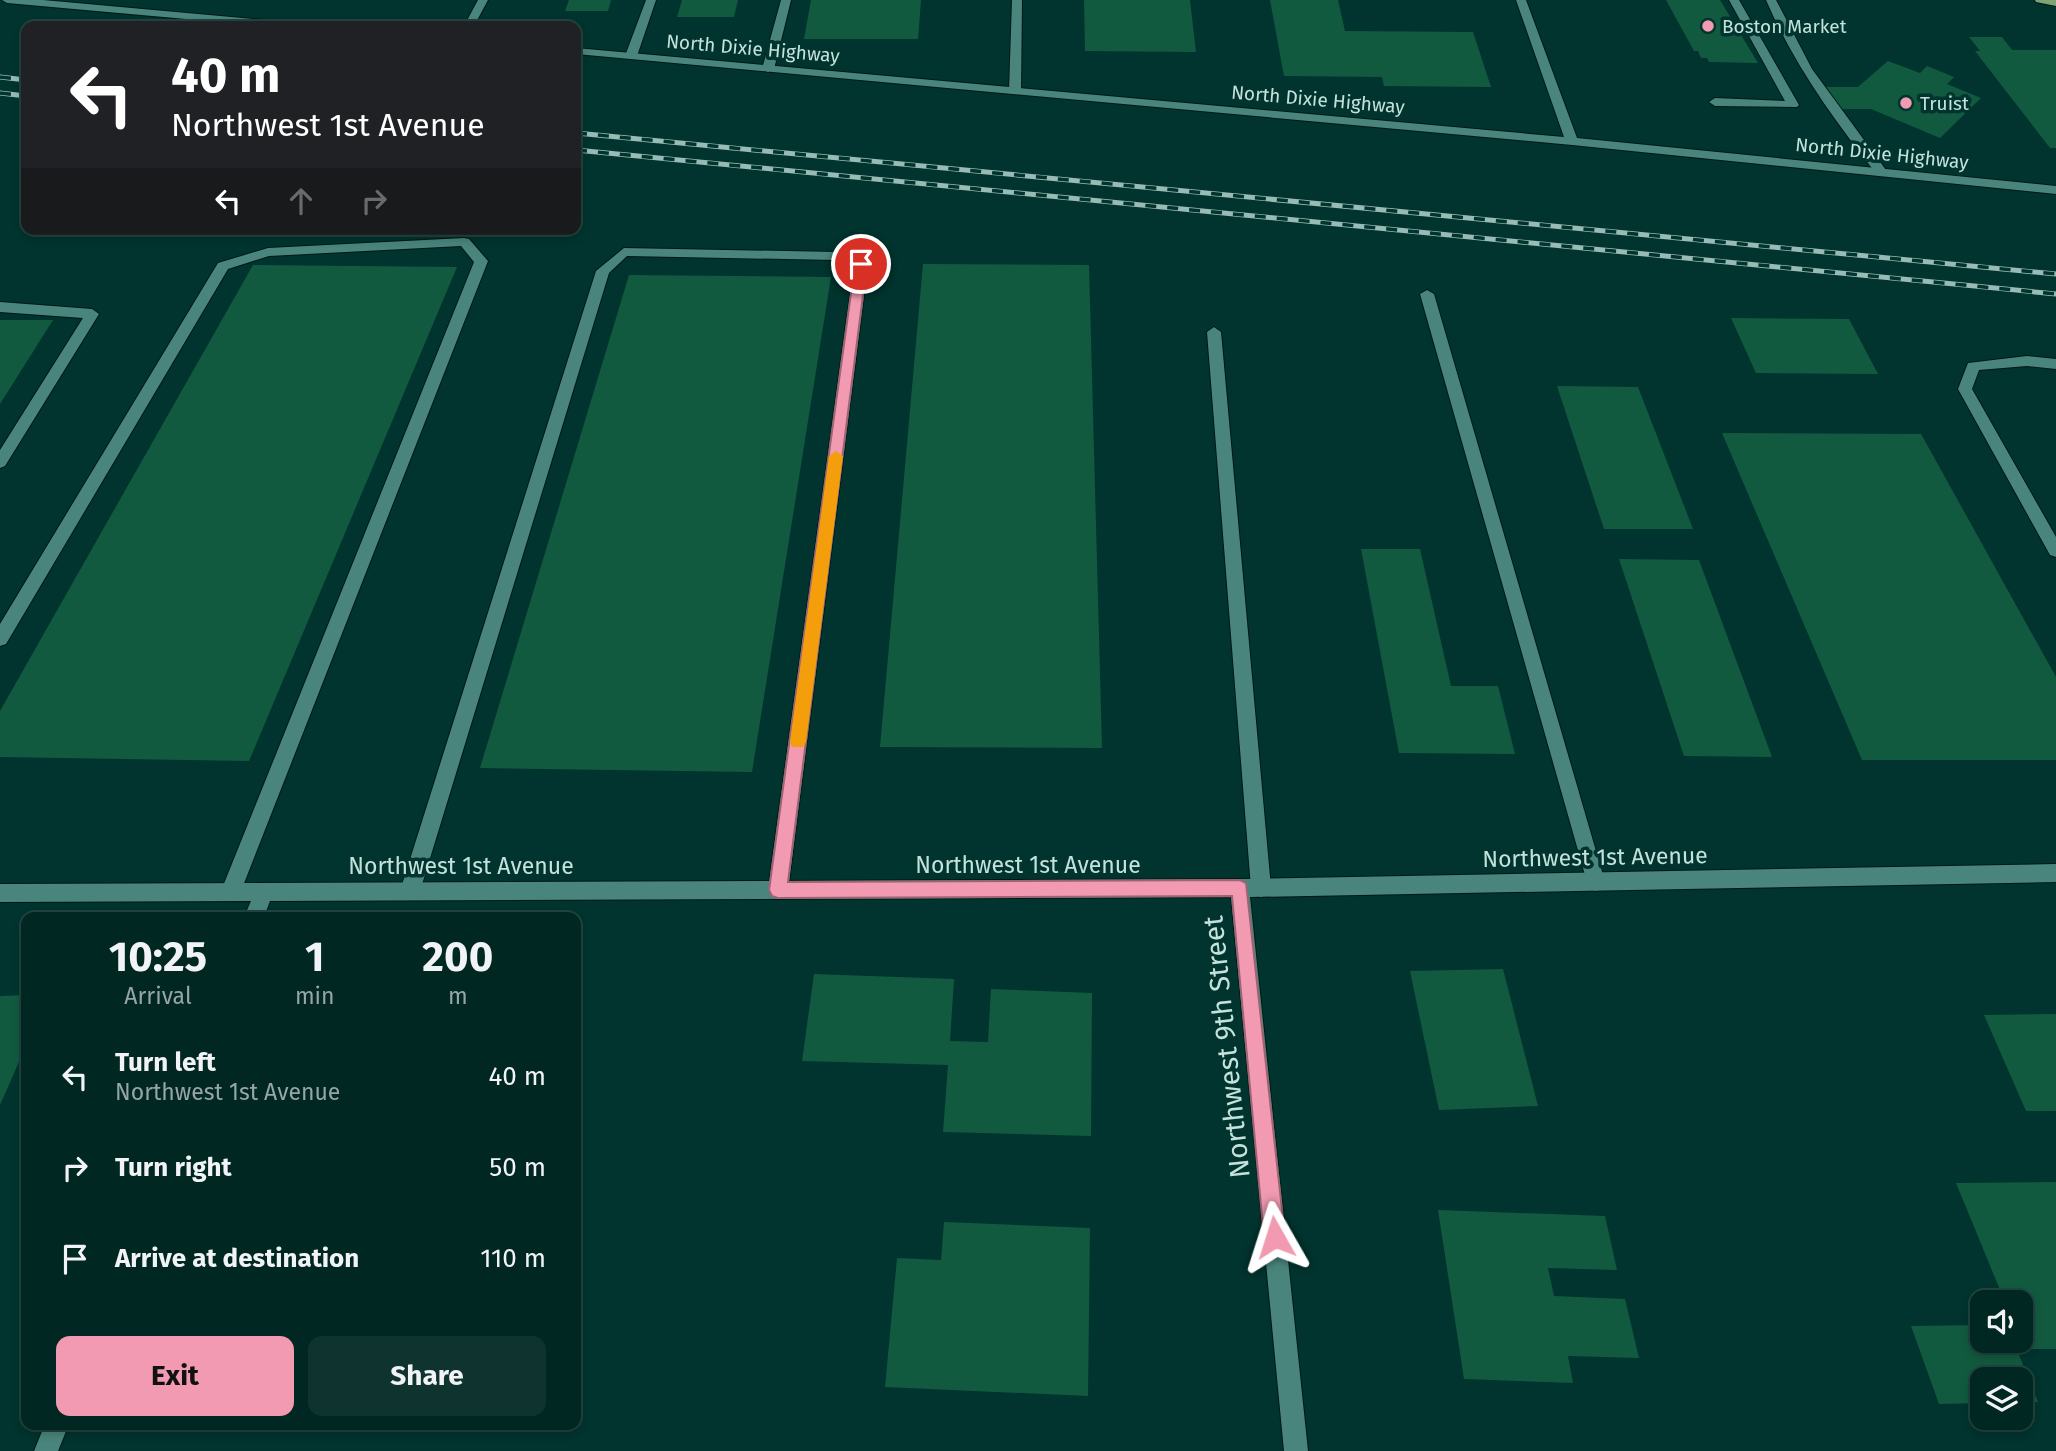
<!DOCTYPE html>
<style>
:root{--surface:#012722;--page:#0f332f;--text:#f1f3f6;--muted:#96a5a5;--line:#234440;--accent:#f19ab1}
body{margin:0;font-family:"Fira Sans",sans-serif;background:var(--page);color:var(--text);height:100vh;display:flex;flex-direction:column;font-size:26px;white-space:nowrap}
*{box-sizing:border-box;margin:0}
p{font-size:23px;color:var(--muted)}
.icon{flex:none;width:38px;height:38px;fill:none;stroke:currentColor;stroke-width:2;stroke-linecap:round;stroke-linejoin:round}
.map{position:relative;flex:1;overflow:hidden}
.sheet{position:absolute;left:21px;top:912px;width:560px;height:518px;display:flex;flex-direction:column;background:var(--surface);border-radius:14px;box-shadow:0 4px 10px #0003,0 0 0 2px var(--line)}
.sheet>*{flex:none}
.top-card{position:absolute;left:21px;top:21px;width:560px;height:214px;border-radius:14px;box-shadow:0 4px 10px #0003,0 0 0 2px var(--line);background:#202124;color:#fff;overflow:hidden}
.buttons{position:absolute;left:1970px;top:1290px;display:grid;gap:14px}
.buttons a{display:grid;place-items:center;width:63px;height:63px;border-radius:14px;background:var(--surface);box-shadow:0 4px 10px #0003,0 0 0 2px var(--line);font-size:35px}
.pin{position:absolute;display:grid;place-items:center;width:60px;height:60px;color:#fff;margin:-30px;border:4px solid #fff;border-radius:50%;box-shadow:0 2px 7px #0007}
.me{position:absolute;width:77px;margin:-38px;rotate:354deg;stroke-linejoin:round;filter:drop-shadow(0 0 5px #0008)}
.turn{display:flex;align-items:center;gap:24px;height:147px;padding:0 35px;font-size:32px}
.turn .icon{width:91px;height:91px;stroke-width:2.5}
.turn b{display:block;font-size:49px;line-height:60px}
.lanes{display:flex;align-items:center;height:66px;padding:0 35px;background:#0003;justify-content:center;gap:35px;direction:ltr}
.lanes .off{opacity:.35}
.eta{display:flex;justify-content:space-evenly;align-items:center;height:119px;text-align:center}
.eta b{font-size:42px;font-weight:700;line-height:49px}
.action{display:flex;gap:14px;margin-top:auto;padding:14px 35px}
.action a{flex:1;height:80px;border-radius:14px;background:var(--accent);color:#111;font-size:28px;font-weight:700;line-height:80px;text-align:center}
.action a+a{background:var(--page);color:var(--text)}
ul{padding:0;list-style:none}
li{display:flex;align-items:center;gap:21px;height:91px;padding:0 35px}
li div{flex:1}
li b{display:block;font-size:26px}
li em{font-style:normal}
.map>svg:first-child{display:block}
.building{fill:#125a3f}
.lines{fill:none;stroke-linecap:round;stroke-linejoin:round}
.service-casing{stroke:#001a16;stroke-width:2}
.minor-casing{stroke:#001a16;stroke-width:2}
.secondary-casing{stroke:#001a16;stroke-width:2}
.primary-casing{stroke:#001a16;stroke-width:2}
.service{fill:#49857c;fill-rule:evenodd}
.minor{fill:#49857c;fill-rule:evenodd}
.secondary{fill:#49857c;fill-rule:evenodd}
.primary{fill:#7ea377;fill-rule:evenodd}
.rail-casing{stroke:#98bbb5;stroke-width:5}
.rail{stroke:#01342e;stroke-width:3.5;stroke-dasharray:11;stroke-linecap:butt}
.route{fill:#f19ab1;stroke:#9d6473;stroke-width:2}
.slow{fill:#f59e0b}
.poi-dot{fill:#f19ab1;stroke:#01342e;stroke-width:2.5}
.labels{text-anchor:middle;stroke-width:7;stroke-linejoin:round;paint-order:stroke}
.far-poi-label{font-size:19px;fill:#c4e2dc;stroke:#01342e;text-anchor:start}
.far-street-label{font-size:19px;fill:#c4e2dc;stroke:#01342e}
.street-label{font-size:23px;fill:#c4e2dc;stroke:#01342e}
.near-street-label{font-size:28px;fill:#c4e2dc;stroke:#01342e}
</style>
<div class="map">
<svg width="2056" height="1451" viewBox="0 0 2056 1451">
<rect width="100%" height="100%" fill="#01342e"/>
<!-- building -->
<g class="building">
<path d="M569 0H611L608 11H565Z"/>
<path d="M682 0H738L734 17H677Z"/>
<path d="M811 0H921L918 39H804Z"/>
<path d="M1084 0H1190L1196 52 1085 51Z"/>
<path d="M1270 0H1338L1345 31 1473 32 1491 87 1384 86 1382 77 1284 76Z"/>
<path d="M1666 0H1720L1758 63 1709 62 1707 58H1701L1698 51H1694Z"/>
<path d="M1969 37H2002L2012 50H2056V148H2050L1975 51H1980Z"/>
<path d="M1888 61 1920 73 1927 66 1954 77 1947 84 1981 98 1940 138 1871 109H1840L1826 87H1858Z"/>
<path d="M923 264 1089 265 1102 748 880 747Z"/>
<path d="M253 265 457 267 249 761 0 757V711Z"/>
<path d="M629 275 831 277 752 772 480 768Z"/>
<path d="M1731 318 1849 319 1878 374 1756 373Z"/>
<path d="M0 320H53L0 404Z"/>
<path d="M1557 386 1638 387 1693 529H1604Z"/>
<path d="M1722 433 1921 434 2056 677V760H1862Z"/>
<path d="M1361 549H1420L1451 686H1498L1515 754 1399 753Z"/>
<path d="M1619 559 1699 560 1772 757 1684 756Z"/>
<path d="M1503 969 1538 1106 1439 1110 1410 971Z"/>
<path d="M814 974 954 979 950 1041 988 1042 991 989 1092 993 1091 1136 943 1132 948 1065 802 1061Z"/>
<path d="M26 995V1046L0 1105V996Z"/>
<path d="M2056 1014V1111H2026L1984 1015Z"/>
<path d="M2056 1182V1349H2024L2021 1342V1302H2005L1956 1183Z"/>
<path d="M1438 1210 1605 1216 1617 1270 1548 1268 1554 1296 1625 1299 1639 1358 1568 1356 1573 1383 1464 1379Z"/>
<path d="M944 1222 1090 1228 1088 1396 885 1387 897 1258 941 1260Z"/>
<path d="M1983 1325V1340H2013L2038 1402 2021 1403V1379H1983V1403L1939 1404 1911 1326Z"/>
</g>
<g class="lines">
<!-- service casing -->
<g class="service-casing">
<g id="service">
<path d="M646 0H656L637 56 627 58 625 56Z"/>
<path d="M781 0H791L774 69 768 72 762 69Z"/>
<path d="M1012 0H1022L1021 91 1015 94 1009 91Z"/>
<path d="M1729 0H1739L1799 105 1797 107 1715 106 1709 102 1715 98 1785 101Z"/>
<path d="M1766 0H1776L1812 69 1886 170V176H1878C1834 120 1794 65 1766 0Z"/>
<path d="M464 238 469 239 488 261 241 891 238 897 231 900 224 897 221 891 474 262 461 246 269 256 228 269 6 644 0 646V624L218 263 268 248Z"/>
<path d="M624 248 836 252 866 261 868 264 788 890 785 896 778 899 771 896 768 890 854 266 835 260 627 256 609 273 420 891 417 897 410 900 403 897 400 891 596 271Z"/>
<path d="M1427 290 1434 294 1605 882 1603 888 1596 891 1589 888 1587 882 1420 294Z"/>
<path d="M0 302 92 309 99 314 5 466 0 468V450L83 318 0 312Z"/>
<path d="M1214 327 1221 332 1271 888 1268 894 1261 897 1254 894 1251 888 1207 332Z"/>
<path d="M2027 356 2056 359V369L2027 366 1979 370 1972 389 2056 537V557L2050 555 1958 389 1968 363Z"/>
</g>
</g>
<!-- minor casing -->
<g class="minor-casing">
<g id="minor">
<path d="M478 0H488L474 26H464Z"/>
<path d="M2056 864V882L1250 897 1308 1451H1284L1231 897 270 901 264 917H244L251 901 0 902V884L1240 879Z"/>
<path d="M45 1424H69L58 1451H34Z"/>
</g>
</g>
<!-- secondary casing -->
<g class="secondary-casing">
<g id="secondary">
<path d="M2 0H43L297 23 302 26H263L7 3Z"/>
<path d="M1516 0H1526L1577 138 2056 186V194L1572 145 576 54V48L1564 137Z"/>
</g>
</g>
<!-- primary casing -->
<g class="primary-casing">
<path id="primary" d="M2035 0H2056V6L2036 2Z"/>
</g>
<!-- service -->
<use href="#service" class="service"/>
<!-- minor -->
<use href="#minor" class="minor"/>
<!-- secondary -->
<use href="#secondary" class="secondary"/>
<!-- primary -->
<use href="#primary" class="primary"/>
<!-- rail casing -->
<g class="rail-casing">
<g id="rail">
<path d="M0 77 26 80"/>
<path d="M0 93 26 96"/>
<path d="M576 133 2056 274"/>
<path d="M576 150 2056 294"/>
</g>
</g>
<!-- rail -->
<use href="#rail" class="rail"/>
</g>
<!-- route -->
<path class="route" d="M861 260 867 264 788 882 1240 880 1246 883 1285 1237 1282 1244 1275 1247 1267 1244 1264 1237 1232 896 778 898 772 896 769 890 855 264Z"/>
<!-- slow -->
<path class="slow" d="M836 451 843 456 806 742 803 747H792L790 742 829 456Z"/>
<!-- markers -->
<g class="poi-dot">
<circle cx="1708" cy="26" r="7"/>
<circle cx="1906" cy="103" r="7"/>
</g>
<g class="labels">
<!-- far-poi labels -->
<g class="far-poi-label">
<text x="1722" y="33">Boston Market</text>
<text x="1920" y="110">Truist</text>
</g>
<!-- far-street labels -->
<g class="far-street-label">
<text transform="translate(753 48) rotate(5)" y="7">North Dixie Highway</text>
<text transform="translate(1318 99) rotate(5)" y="7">North Dixie Highway</text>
<text transform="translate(1882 153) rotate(6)" y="7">North Dixie Highway</text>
</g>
<!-- street labels -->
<g class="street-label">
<text transform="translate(1595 857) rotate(-1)" y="8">Northwest 1st Avenue</text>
<text x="1028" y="873">Northwest 1st Avenue</text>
<text x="461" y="874">Northwest 1st Avenue</text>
</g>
<!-- near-street labels -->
<g class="near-street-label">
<text transform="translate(1226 1047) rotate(-96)" y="10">Northwest 9th Street</text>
</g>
</g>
</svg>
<div class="buttons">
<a><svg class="icon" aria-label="sound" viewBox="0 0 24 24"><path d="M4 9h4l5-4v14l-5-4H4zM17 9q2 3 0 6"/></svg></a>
<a><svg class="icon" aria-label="layers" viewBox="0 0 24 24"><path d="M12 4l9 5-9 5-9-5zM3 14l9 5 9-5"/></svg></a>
</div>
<div class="pin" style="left:861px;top:264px;background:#d93025"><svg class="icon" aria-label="arrive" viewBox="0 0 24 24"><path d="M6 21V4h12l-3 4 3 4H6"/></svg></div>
<svg class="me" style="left:1275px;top:1237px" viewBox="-20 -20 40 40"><path d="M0-17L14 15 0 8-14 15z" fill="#f19ab1" stroke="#fff" stroke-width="4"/></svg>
<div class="top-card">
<div class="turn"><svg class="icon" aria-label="left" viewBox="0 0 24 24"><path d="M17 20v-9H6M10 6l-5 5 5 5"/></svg><div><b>40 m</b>Northwest 1st Avenue</div></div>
<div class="lanes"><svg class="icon" aria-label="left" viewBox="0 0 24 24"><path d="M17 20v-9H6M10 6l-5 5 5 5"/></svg><svg class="icon off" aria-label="ahead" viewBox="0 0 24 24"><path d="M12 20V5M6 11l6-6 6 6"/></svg><svg class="icon off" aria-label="right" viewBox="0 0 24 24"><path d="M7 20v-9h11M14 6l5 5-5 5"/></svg></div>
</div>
<section class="sheet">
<div class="eta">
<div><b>10:25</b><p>Arrival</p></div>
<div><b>1</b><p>min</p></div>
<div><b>200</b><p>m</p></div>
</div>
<ul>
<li><svg class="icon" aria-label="left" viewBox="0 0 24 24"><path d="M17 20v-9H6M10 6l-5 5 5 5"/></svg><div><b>Turn left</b><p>Northwest 1st Avenue</p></div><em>40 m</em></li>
<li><svg class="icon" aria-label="right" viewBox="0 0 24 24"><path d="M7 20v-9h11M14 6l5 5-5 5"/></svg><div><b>Turn right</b></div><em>50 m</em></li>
<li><svg class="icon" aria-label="arrive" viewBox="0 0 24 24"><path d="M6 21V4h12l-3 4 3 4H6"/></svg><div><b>Arrive at destination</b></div><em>110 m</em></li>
</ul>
<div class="action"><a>Exit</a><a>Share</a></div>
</section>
</div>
